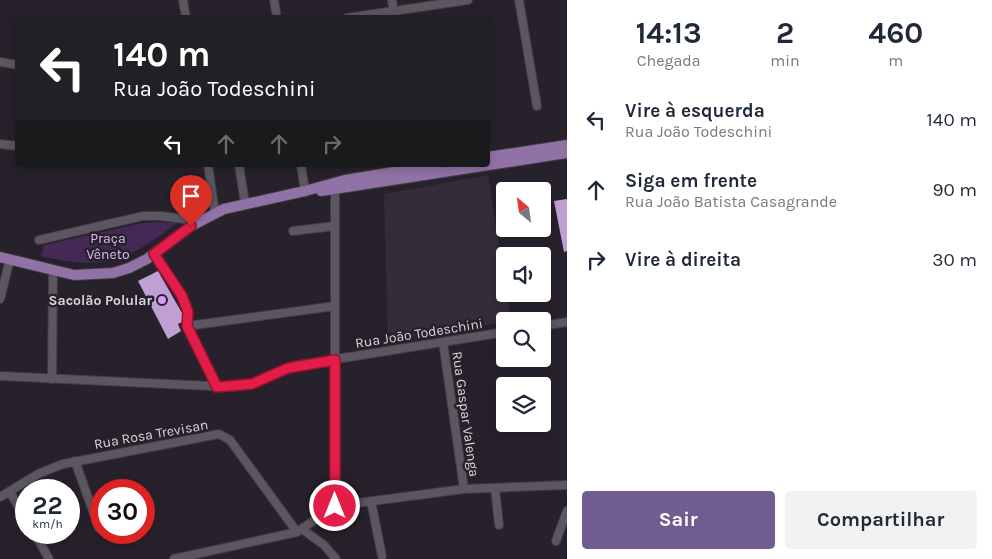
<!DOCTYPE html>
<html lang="pt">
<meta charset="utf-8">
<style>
:root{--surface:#fff;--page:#f2f2f3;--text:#1f2937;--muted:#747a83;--accent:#715c8f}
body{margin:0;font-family:Karla,sans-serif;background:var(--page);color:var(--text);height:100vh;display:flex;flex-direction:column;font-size:19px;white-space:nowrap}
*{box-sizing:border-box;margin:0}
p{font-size:16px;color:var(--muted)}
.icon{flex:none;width:28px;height:28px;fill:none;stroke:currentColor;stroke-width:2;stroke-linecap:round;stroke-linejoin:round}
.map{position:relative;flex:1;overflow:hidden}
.side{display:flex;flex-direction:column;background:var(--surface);width:425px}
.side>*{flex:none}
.banner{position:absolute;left:15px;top:15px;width:475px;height:152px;border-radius:5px;box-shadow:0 2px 8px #0003;background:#202124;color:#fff;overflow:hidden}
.needle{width:32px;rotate:331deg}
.fabs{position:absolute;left:496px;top:182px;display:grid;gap:10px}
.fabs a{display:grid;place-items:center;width:55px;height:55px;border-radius:5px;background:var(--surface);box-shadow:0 2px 8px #0003;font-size:25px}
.speed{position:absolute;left:15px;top:479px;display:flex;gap:10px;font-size:25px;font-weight:700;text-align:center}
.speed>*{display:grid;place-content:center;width:65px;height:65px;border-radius:50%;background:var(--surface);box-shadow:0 2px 8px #0003;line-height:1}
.speed small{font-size:12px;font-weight:400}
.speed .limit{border:8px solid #d22;background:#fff;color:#111}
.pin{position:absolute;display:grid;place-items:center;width:42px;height:42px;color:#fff;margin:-51px -21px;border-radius:50% 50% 50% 0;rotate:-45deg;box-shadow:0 0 5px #0007}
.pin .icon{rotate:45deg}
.me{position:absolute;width:55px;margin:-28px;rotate:0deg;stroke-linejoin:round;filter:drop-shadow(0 0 4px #0008)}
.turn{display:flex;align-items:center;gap:18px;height:105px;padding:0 15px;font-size:22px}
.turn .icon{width:65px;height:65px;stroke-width:2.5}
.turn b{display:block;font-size:35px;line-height:42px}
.lanes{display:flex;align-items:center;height:48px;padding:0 15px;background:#0003;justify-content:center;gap:25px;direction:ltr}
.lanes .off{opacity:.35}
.eta{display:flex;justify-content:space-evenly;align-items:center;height:85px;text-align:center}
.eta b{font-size:30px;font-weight:700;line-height:35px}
.primary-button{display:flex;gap:10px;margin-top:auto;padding:10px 15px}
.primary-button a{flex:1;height:58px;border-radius:5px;background:var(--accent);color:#fff;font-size:20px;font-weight:700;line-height:58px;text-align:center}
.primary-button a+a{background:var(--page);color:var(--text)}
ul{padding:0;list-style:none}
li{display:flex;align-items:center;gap:15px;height:70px;padding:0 15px}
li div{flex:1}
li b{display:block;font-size:19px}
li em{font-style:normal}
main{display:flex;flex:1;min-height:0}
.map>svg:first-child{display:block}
.built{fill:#342c3a}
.green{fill:#442955}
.building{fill:#bf9fd4}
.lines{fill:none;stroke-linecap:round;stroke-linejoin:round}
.minor-casing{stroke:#403c43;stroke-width:10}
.major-casing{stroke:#403c43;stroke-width:12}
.minor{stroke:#5c5660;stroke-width:8}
.major{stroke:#9172a6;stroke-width:10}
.route-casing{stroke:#92132f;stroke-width:12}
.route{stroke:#e11d48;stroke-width:9}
.poi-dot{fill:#d69bfa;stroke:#27212b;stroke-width:2}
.labels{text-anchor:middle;stroke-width:5;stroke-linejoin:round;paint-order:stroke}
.park-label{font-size:14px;fill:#dfbbf7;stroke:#27212b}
.poi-label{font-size:14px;font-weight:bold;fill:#dad6dc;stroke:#27212b;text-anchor:end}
.street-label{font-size:14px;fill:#dad6dc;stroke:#27212b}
</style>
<main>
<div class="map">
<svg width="567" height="559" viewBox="0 0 567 559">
<rect width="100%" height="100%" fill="#27212b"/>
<!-- built -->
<path class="built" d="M488 175 505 281V294H507L511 321 388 341 384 194Z"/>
<!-- green -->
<path class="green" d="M158 222 177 223C125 262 105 271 41 256L44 245 143 223Z"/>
<!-- building -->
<g class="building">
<path d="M567 199V251L564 252 554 201Z"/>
<path d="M158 271 182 313V322L178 324 181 331 168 339 138 281Z"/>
</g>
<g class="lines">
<!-- minor casing -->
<g class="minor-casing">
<g id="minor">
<path d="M183 0 186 18"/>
<path d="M274 0 277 18"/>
<path d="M392 0 395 18"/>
<path d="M519 0 537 106"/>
<path d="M347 18 468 0"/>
<path d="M0 62 18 65"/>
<path d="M0 144 18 146"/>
<path d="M208 165 215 213"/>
<path d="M239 165 245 203"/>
<path d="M301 165 305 191"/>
<path d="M293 231 335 226"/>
<path d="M39 240 143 216H161L200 221"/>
<path d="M154 254 182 296 188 312 187 326 217 387"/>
<path d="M0 299 10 259"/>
<path d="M187 326 335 306"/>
<path d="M542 326 567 322"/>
<path d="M443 342 464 489"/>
<path d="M0 376 231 387 252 384 293 366 505 332"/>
<path d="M52 379 53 271"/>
<path d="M75 461 99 528"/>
<path d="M495 488 499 525"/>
<path d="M10 492 26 520"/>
<path d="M0 497 40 473 63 464 219 434 230 440 297 532"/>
<path d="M371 501 382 556"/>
<path d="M335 506V190"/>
<path d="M302 529 324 545 336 559"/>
<path d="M34 532 49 559"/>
<path d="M556 541 567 511"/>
<path d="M174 559 297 532 335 506 464 489 567 485"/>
</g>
</g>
<!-- major casing -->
<g class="major-casing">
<g id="major">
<path d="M488 157 567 145"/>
<path d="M321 191 567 153"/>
<path d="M0 257 74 275 113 273 129 268 147 259 191 226 224 209 305 191 345 180 437 165"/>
</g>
</g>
<!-- minor -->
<use href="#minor" class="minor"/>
<!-- major -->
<use href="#major" class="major"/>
</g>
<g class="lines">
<!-- route casing -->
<g class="route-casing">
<path id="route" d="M191 226 154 254 182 296 188 312 187 326 217 387 252 384 288 368 335 360V506"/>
</g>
<!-- route -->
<use href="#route" class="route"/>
</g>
<!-- markers -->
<circle class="poi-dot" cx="162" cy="300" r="5"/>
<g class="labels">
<!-- park labels -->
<g class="park-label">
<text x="108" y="243">Praça<tspan x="108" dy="16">Vêneto</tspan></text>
</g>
<!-- poi labels -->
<g class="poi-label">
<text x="152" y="305">Sacolão Polular</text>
</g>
<!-- street labels -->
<g class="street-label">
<text transform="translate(419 333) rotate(-9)" y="5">Rua João Todeschini</text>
<text transform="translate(466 414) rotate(82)" y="5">Rua Gaspar Valenga</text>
<text transform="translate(151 434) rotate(-10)" y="5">Rua Rosa Trevisan</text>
</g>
</g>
</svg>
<div class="fabs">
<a><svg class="needle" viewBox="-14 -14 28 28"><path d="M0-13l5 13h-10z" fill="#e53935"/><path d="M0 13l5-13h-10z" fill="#747a83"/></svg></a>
<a><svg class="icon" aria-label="sound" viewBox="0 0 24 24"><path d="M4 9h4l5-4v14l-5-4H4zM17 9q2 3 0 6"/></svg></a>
<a><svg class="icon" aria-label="search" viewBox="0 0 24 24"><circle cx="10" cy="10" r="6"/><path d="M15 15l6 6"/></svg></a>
<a><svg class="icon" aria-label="layers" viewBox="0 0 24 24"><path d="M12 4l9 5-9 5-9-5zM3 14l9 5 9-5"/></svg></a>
</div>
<div class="speed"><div>22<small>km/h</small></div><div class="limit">30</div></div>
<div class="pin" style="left:191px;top:226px;background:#d93025"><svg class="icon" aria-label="arrive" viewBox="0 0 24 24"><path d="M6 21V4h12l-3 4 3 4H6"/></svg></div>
<svg class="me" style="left:335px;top:506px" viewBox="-20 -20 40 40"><circle r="17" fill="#e11d48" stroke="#fff" stroke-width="3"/><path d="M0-11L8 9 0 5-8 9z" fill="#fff"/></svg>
<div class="banner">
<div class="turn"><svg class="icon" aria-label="left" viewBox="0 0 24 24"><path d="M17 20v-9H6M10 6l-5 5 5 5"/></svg><div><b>140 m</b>Rua João Todeschini</div></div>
<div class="lanes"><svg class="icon" aria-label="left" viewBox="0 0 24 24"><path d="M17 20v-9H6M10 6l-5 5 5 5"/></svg><svg class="icon off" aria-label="ahead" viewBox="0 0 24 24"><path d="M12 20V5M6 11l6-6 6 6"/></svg><svg class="icon off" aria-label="ahead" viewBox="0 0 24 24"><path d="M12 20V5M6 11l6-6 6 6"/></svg><svg class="icon off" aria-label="right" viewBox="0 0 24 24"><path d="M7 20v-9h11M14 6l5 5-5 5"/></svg></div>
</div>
</div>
<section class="side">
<div class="eta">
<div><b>14:13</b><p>Chegada</p></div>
<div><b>2</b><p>min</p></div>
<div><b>460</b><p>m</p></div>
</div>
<ul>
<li><svg class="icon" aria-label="left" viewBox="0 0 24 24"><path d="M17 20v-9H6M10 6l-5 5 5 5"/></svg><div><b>Vire à esquerda</b><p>Rua João Todeschini</p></div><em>140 m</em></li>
<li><svg class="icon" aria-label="ahead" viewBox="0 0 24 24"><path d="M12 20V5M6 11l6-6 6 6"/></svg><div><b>Siga em frente</b><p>Rua João Batista Casagrande</p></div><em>90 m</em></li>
<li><svg class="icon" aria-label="right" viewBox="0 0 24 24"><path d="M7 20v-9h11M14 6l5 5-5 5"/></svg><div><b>Vire à direita</b></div><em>30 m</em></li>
</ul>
<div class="primary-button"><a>Sair</a><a>Compartilhar</a></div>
</section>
</main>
